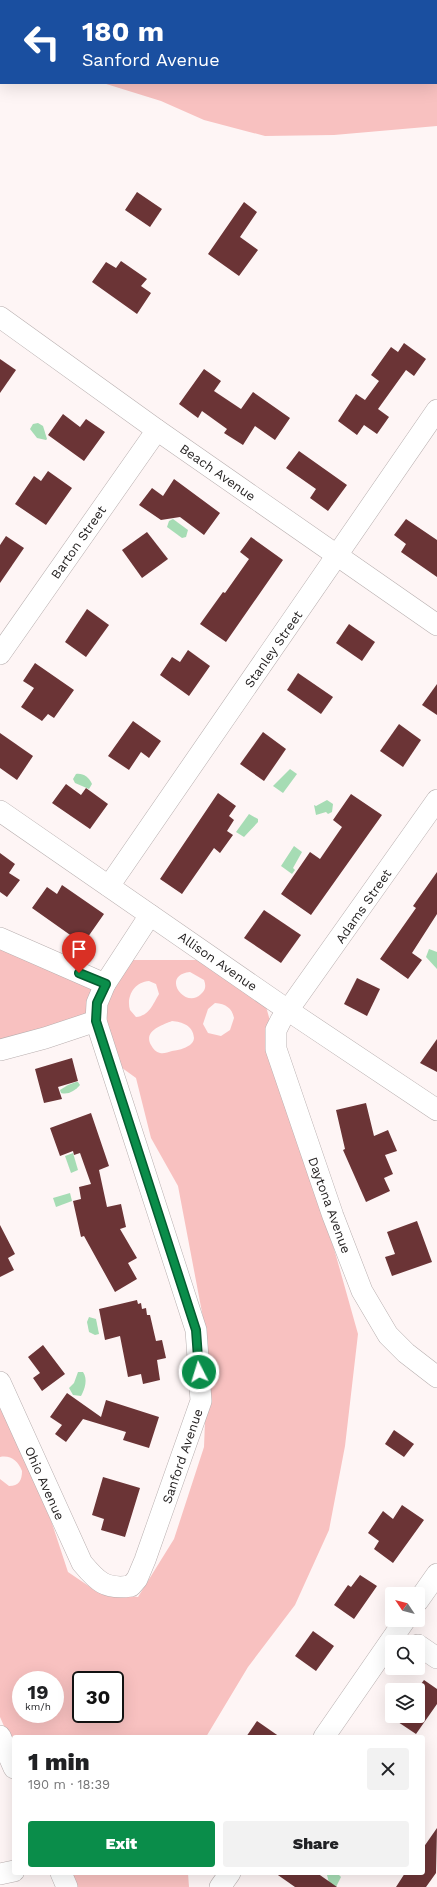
<!DOCTYPE html>
<meta charset="utf-8">
<style>
:root{--surface:#fff;--page:#f2f2f2;--text:#202124;--muted:#757577;--accent:#0a8d4a}
body{margin:0;font-family:"Work Sans",sans-serif;background:var(--page);color:var(--text);height:100vh;display:flex;flex-direction:column;font-size:15px;white-space:nowrap}
*{box-sizing:border-box;margin:0}
p{font-size:13px;color:var(--muted)}
.icon{flex:none;width:22px;height:22px;fill:none;stroke:currentColor;stroke-width:2;stroke-linecap:round;stroke-linejoin:round}
.map{position:relative;flex:1;overflow:hidden}
.side{position:absolute;left:12px;top:1735px;width:413px;height:140px;display:flex;flex-direction:column;background:var(--surface);border-radius:4px;box-shadow:0 4px 16px #0002}
.side>*{flex:none}
.guide{position:absolute;left:0px;top:0px;width:437px;height:84px;box-shadow:0 4px 16px #0002;background:#1a4fa0;color:#fff;overflow:hidden}
.needle{width:26px;rotate:305deg}
.tools{position:absolute;left:385px;top:1587px;display:grid;gap:8px}
.tools a{display:grid;place-items:center;width:40px;height:40px;border-radius:4px;background:var(--surface);box-shadow:0 4px 16px #0002;font-size:20px}
.speed{position:absolute;left:12px;top:1671px;display:flex;gap:8px;font-size:20px;font-weight:700;text-align:center}
.speed>*{display:grid;place-content:center;width:52px;height:52px;border-radius:50%;background:var(--surface);box-shadow:0 4px 16px #0002;line-height:1}
.speed small{font-size:10px;font-weight:400}
.speed .limit{border:2px solid #111;border-radius:6px;background:#fff;color:#111}
.pin{position:absolute;display:grid;place-items:center;width:34px;height:34px;color:#fff;margin:-41px -17px;border-radius:50% 50% 50% 0;rotate:-45deg;box-shadow:0 0 4px #0007}
.pin .icon{rotate:45deg}
.me{position:absolute;width:44px;margin:-22px;rotate:355deg;stroke-linejoin:round;filter:drop-shadow(0 0 3px #0008)}
.turn{display:flex;align-items:center;gap:14px;height:84px;padding:0 16px;font-size:18px}
.turn .icon{width:52px;height:52px;stroke-width:2.5}
.turn b{display:block;font-size:28px;line-height:34px}
.round{display:grid;place-items:center;flex:none;width:42px;height:42px;border-radius:4px;background:var(--page)}
.head{display:flex;align-items:center;justify-content:space-between;height:68px;padding:0 16px}
h1{font-size:24px;font-weight:800;line-height:30px}
.action{display:flex;gap:8px;margin-top:auto;padding:8px 16px}
.action a{flex:1;height:46px;border-radius:4px;background:var(--accent);color:#fff;font-size:16px;font-weight:800;line-height:46px;text-align:center}
.action a+a{background:var(--page);color:var(--text)}
.map>svg:first-child{display:block}
.green{fill:#f8c1c0;fill-rule:evenodd}
.water{fill:#a6dcb4}
.building{fill:#6b3436}
.lines{fill:none;stroke-linecap:round;stroke-linejoin:round}
.minor-casing{stroke:#b8afaf;stroke-width:22}
.minor{stroke:#fff;stroke-width:21}
.route-casing{stroke:#065c30;stroke-width:10}
.route{stroke:#0a8d4a;stroke-width:7}
.labels{text-anchor:middle;stroke-width:4;stroke-linejoin:round;paint-order:stroke}
.street-label{font-size:13px;fill:#221f1f;stroke:#fff}
</style>
<div class="map">
<svg width="437" height="1887" viewBox="0 0 437 1887">
<rect width="100%" height="100%" fill="#fef5f5"/>
<!-- green -->
<g class="green">
<path d="M56 0H437V126L334 135 265 136 204 120 161 101 103 83H436V1Z"/>
<path d="M0 947 94 988 88 1015 0 1041Z"/>
<path d="M132 960H202L265 1003 358 1334 345 1446 329 1530 295 1605 248 1667 206 1737H14V1749L0 1717V1479L9 1486C19 1486 22 1480 22 1471 18 1461 11 1455 0 1457V1401L45 1502 68 1572 96 1591 138 1597 174 1539 204 1447 208 1344 178 1186 151 1138 136 1078 118 1065 106 1027 105 1005ZM190 972 204 980C206 985 206 990 201 994 185 1010 160 975 190 972ZM149 981 156 984 159 994C153 1004 149 1016 136 1017L130 1010C126 997 134 982 149 981ZM215 1003C226 1004 232 1008 234 1018L230 1030 221 1036 208 1033 203 1024 208 1009ZM172 1021C182 1022 193 1025 194 1038 194 1041 192 1043 190 1045 184 1049 178 1050 172 1051 168 1052 164 1054 160 1053 156 1052 153 1049 151 1045 143 1031 162 1025 172 1021ZM21 1680H55V1714H21ZM81 1680H115V1714H81Z"/>
<path d="M70 1873H188L189 1887H76Z"/>
</g>
<!-- water -->
<g class="water">
<path d="M38 423 43 426 47 439 46 440 37 438 30 429 33 424Z"/>
<path d="M173 519 188 530 186 537 182 538 167 527 169 521Z"/>
<path d="M290 769 297 774 283 793 273 786Z"/>
<path d="M76 774C83 773 89 777 92 784L89 789 75 783 73 779Z"/>
<path d="M327 800 333 804 332 812 328 814 326 812 316 815 314 805 316 806Z"/>
<path d="M249 814 258 819V822L244 837 236 832Z"/>
<path d="M294 846 302 852 293 868 295 870 292 874 281 866Z"/>
<path d="M429 949 437 952V969L426 957Z"/>
<path d="M76 1082H78L80 1085C75 1091 68 1095 61 1093L60 1090 68 1085Z"/>
<path d="M73 1153 78 1170 71 1173 65 1156Z"/>
<path d="M70 1193 72 1201 56 1207 53 1198Z"/>
<path d="M89 1317 96 1319 99 1334 95 1335 89 1332 87 1322Z"/>
<path d="M78 1372H83C88 1379 85 1389 81 1396L73 1395 69 1388 74 1383Z"/>
<path d="M328 1873H337L341 1877 336 1887 329 1883 327 1875Z"/>
</g>
<!-- building -->
<g class="building">
<path d="M137 192 162 209 150 227 125 210Z"/>
<path d="M244 202 257 212 240 237 258 250 239 276 208 254Z"/>
<path d="M121 261 147 279 141 286 151 293 137 314 92 282 106 262 116 268Z"/>
<path d="M404 343 426 359 414 376 406 370 378 409 389 417 377 434 364 425 357 435 338 421 356 394 365 400 379 381 371 375 391 347 398 352Z"/>
<path d="M0 359 16 370 0 393Z"/>
<path d="M204 369 221 381 214 391 241 409 253 392 290 418 275 440 255 426 243 445 224 433 227 429 202 411 198 418 179 404Z"/>
<path d="M63 414 80 427 86 419 105 432 84 461 48 435Z"/>
<path d="M299 451 347 485 328 511 310 498 316 489 286 468Z"/>
<path d="M48 471 72 488 46 525 15 504 34 476 41 481Z"/>
<path d="M174 479 220 513 204 535 180 517 161 520 139 505 152 488 163 496Z"/>
<path d="M406 519 437 540V577L401 552 406 544 394 535Z"/>
<path d="M147 532 168 559 142 578 122 550Z"/>
<path d="M6 536 24 548 0 583V545Z"/>
<path d="M251 537 283 560 226 642 200 624 223 592 225 593 249 559 240 552Z"/>
<path d="M87 609 109 625 86 657 65 642Z"/>
<path d="M349 624 375 642 362 661 336 643Z"/>
<path d="M188 650 210 666 189 696 160 675 172 657 180 662Z"/>
<path d="M35 663 74 690 54 718 48 714 42 721 21 707 34 688 23 681Z"/>
<path d="M298 673 333 697 321 714 287 690Z"/>
<path d="M437 684V715L422 705Z"/>
<path d="M133 721 161 741 149 758 141 752 129 770 108 756Z"/>
<path d="M399 724 421 740 403 767 380 751Z"/>
<path d="M263 732 286 749 264 781 240 764Z"/>
<path d="M0 733 33 756 17 780 0 768Z"/>
<path d="M66 784 81 795 86 788 108 804 90 829 52 803Z"/>
<path d="M218 793 236 806 229 816 234 820 227 831 233 835 220 853 214 848 182 894 160 879Z"/>
<path d="M351 794 382 815 311 915 281 894 310 852 320 859 342 827 333 820Z"/>
<path d="M0 853 15 864 9 873 20 880 7 897 0 892Z"/>
<path d="M437 872V914L412 953 422 960 408 979 380 959 416 908 413 906Z"/>
<path d="M62 885 104 914 83 944 32 908 47 887 57 894Z"/>
<path d="M264 910 301 935 281 963 244 938Z"/>
<path d="M357 978 380 989 367 1016 344 1004Z"/>
<path d="M437 1039V1072L420 1063Z"/>
<path d="M72 1058 78 1081 58 1087 62 1099 44 1103 35 1069Z"/>
<path d="M366 1103 374 1136 388 1130 397 1151 385 1155 393 1174 384 1178 390 1191 366 1202 343 1150 345 1149 336 1110Z"/>
<path d="M91 1113 109 1166 99 1170 107 1207 121 1204 126 1227 120 1229 137 1258 128 1263 137 1279 115 1292 84 1236 81 1237 73 1201 81 1199 79 1187 91 1184 80 1153 74 1155 73 1151 60 1156 50 1128Z"/>
<path d="M417 1221 432 1262 392 1276 385 1257 395 1254 387 1232Z"/>
<path d="M0 1225 15 1254 8 1258 14 1270 0 1277Z"/>
<path d="M137 1300 138 1304 141 1303 142 1309 146 1308 147 1315H150L156 1341 162 1340 166 1358 157 1360 160 1380 143 1384 141 1374 128 1377 120 1336 105 1340 99 1309Z"/>
<path d="M43 1345 65 1374 42 1391 33 1378 40 1373 28 1357Z"/>
<path d="M67 1393 101 1417 106 1400 159 1417 149 1448 123 1440 126 1432 83 1419 66 1442 55 1434 62 1425 50 1417Z"/>
<path d="M394 1430 414 1444 404 1457 385 1444Z"/>
<path d="M103 1477 140 1488 125 1537 101 1530 104 1519 92 1515Z"/>
<path d="M402 1505 424 1520 393 1563 374 1549 379 1541 368 1533 383 1511 393 1519Z"/>
<path d="M360 1575 377 1586 354 1619 334 1605 348 1585 351 1587Z"/>
<path d="M313 1631 334 1646 316 1671 295 1656Z"/>
<path d="M424 1680 437 1689V1704L416 1734 389 1716H418V1688Z"/>
<path d="M257 1721 280 1737H246Z"/>
<path d="M437 1828 436 1873 426 1887H396L405 1873H423V1848Z"/>
<path d="M275 1873H317L337 1887H295Z"/>
</g>
<g class="lines">
<!-- minor casing -->
<g class="minor-casing">
<g id="minor">
<path d="M0 317 157 430 437 625"/>
<path d="M0 654 157 430"/>
<path d="M437 800 281 1020 276 1030V1049L333 1216 362 1291 388 1335 406 1353 437 1377"/>
<path d="M0 811 289 1011 437 1110"/>
<path d="M109 886 437 410"/>
<path d="M0 938 105 984"/>
<path d="M0 1050 45 1038 96 1021"/>
<path d="M0 1382 82 1563C97 1581 105 1590 131 1586L137 1579 145 1560 201 1401 196 1330 96 1021 97 1003 105 984 150 915"/>
<path d="M418 1601 437 1574"/>
<path d="M418 1645 437 1658"/>
<path d="M0 1736 14 1768"/>
<path d="M324 1737 405 1620"/>
<path d="M61 1873 67 1887"/>
<path d="M0 1874 14 1871"/>
<path d="M220 1887 230 1873"/>
</g>
</g>
<!-- minor -->
<use href="#minor" class="minor"/>
</g>
<g class="lines">
<!-- route casing -->
<g class="route-casing">
<path id="route" d="M79 973 106 984 97 1003 96 1021 196 1330 199 1372"/>
</g>
<!-- route -->
<use href="#route" class="route"/>
</g>
<g class="labels">
<!-- street labels -->
<g class="street-label">
<text transform="translate(218 472) rotate(35)" y="5">Beach Avenue</text>
<text transform="translate(78 542) rotate(-55)" y="5">Barton Street</text>
<text transform="translate(273 649) rotate(-55)" y="5">Stanley Street</text>
<text transform="translate(363 906) rotate(-55)" y="5">Adams Street</text>
<text transform="translate(218 961) rotate(35)" y="5">Allison Avenue</text>
<text transform="translate(330 1205) rotate(70)" y="5">Daytona Avenue</text>
<text transform="translate(182 1456) rotate(-71)" y="5">Sanford Avenue</text>
<text transform="translate(45 1483) rotate(66)" y="5">Ohio Avenue</text>
</g>
</g>
</svg>
<div class="tools">
<a><svg class="needle" viewBox="-14 -14 28 28"><path d="M0-13l5 13h-10z" fill="#e53935"/><path d="M0 13l5-13h-10z" fill="#757577"/></svg></a>
<a><svg class="icon" aria-label="search" viewBox="0 0 24 24"><circle cx="10" cy="10" r="6"/><path d="M15 15l6 6"/></svg></a>
<a><svg class="icon" aria-label="layers" viewBox="0 0 24 24"><path d="M12 4l9 5-9 5-9-5zM3 14l9 5 9-5"/></svg></a>
</div>
<div class="speed"><div>19<small>km/h</small></div><div class="limit">30</div></div>
<div class="pin" style="left:79px;top:973px;background:#d93025"><svg class="icon" aria-label="arrive" viewBox="0 0 24 24"><path d="M6 21V4h12l-3 4 3 4H6"/></svg></div>
<svg class="me" style="left:199px;top:1372px" viewBox="-20 -20 40 40"><circle r="17" fill="#0a8d4a" stroke="#fff" stroke-width="3"/><path d="M0-11L8 9 0 5-8 9z" fill="#fff"/></svg>
<div class="guide">
<div class="turn"><svg class="icon" aria-label="left" viewBox="0 0 24 24"><path d="M17 20v-9H6M10 6l-5 5 5 5"/></svg><div><b>180 m</b>Sanford Avenue</div></div>
</div>
<section class="side">
<div class="head"><div><h1>1 min</h1><p>190 m · 18:39</p></div><a class="round"><svg class="icon" aria-label="close" viewBox="0 0 24 24"><path d="M6 6l12 12M18 6L6 18"/></svg></a></div>
<div class="action"><a>Exit</a><a>Share</a></div>
</section>
</div>
